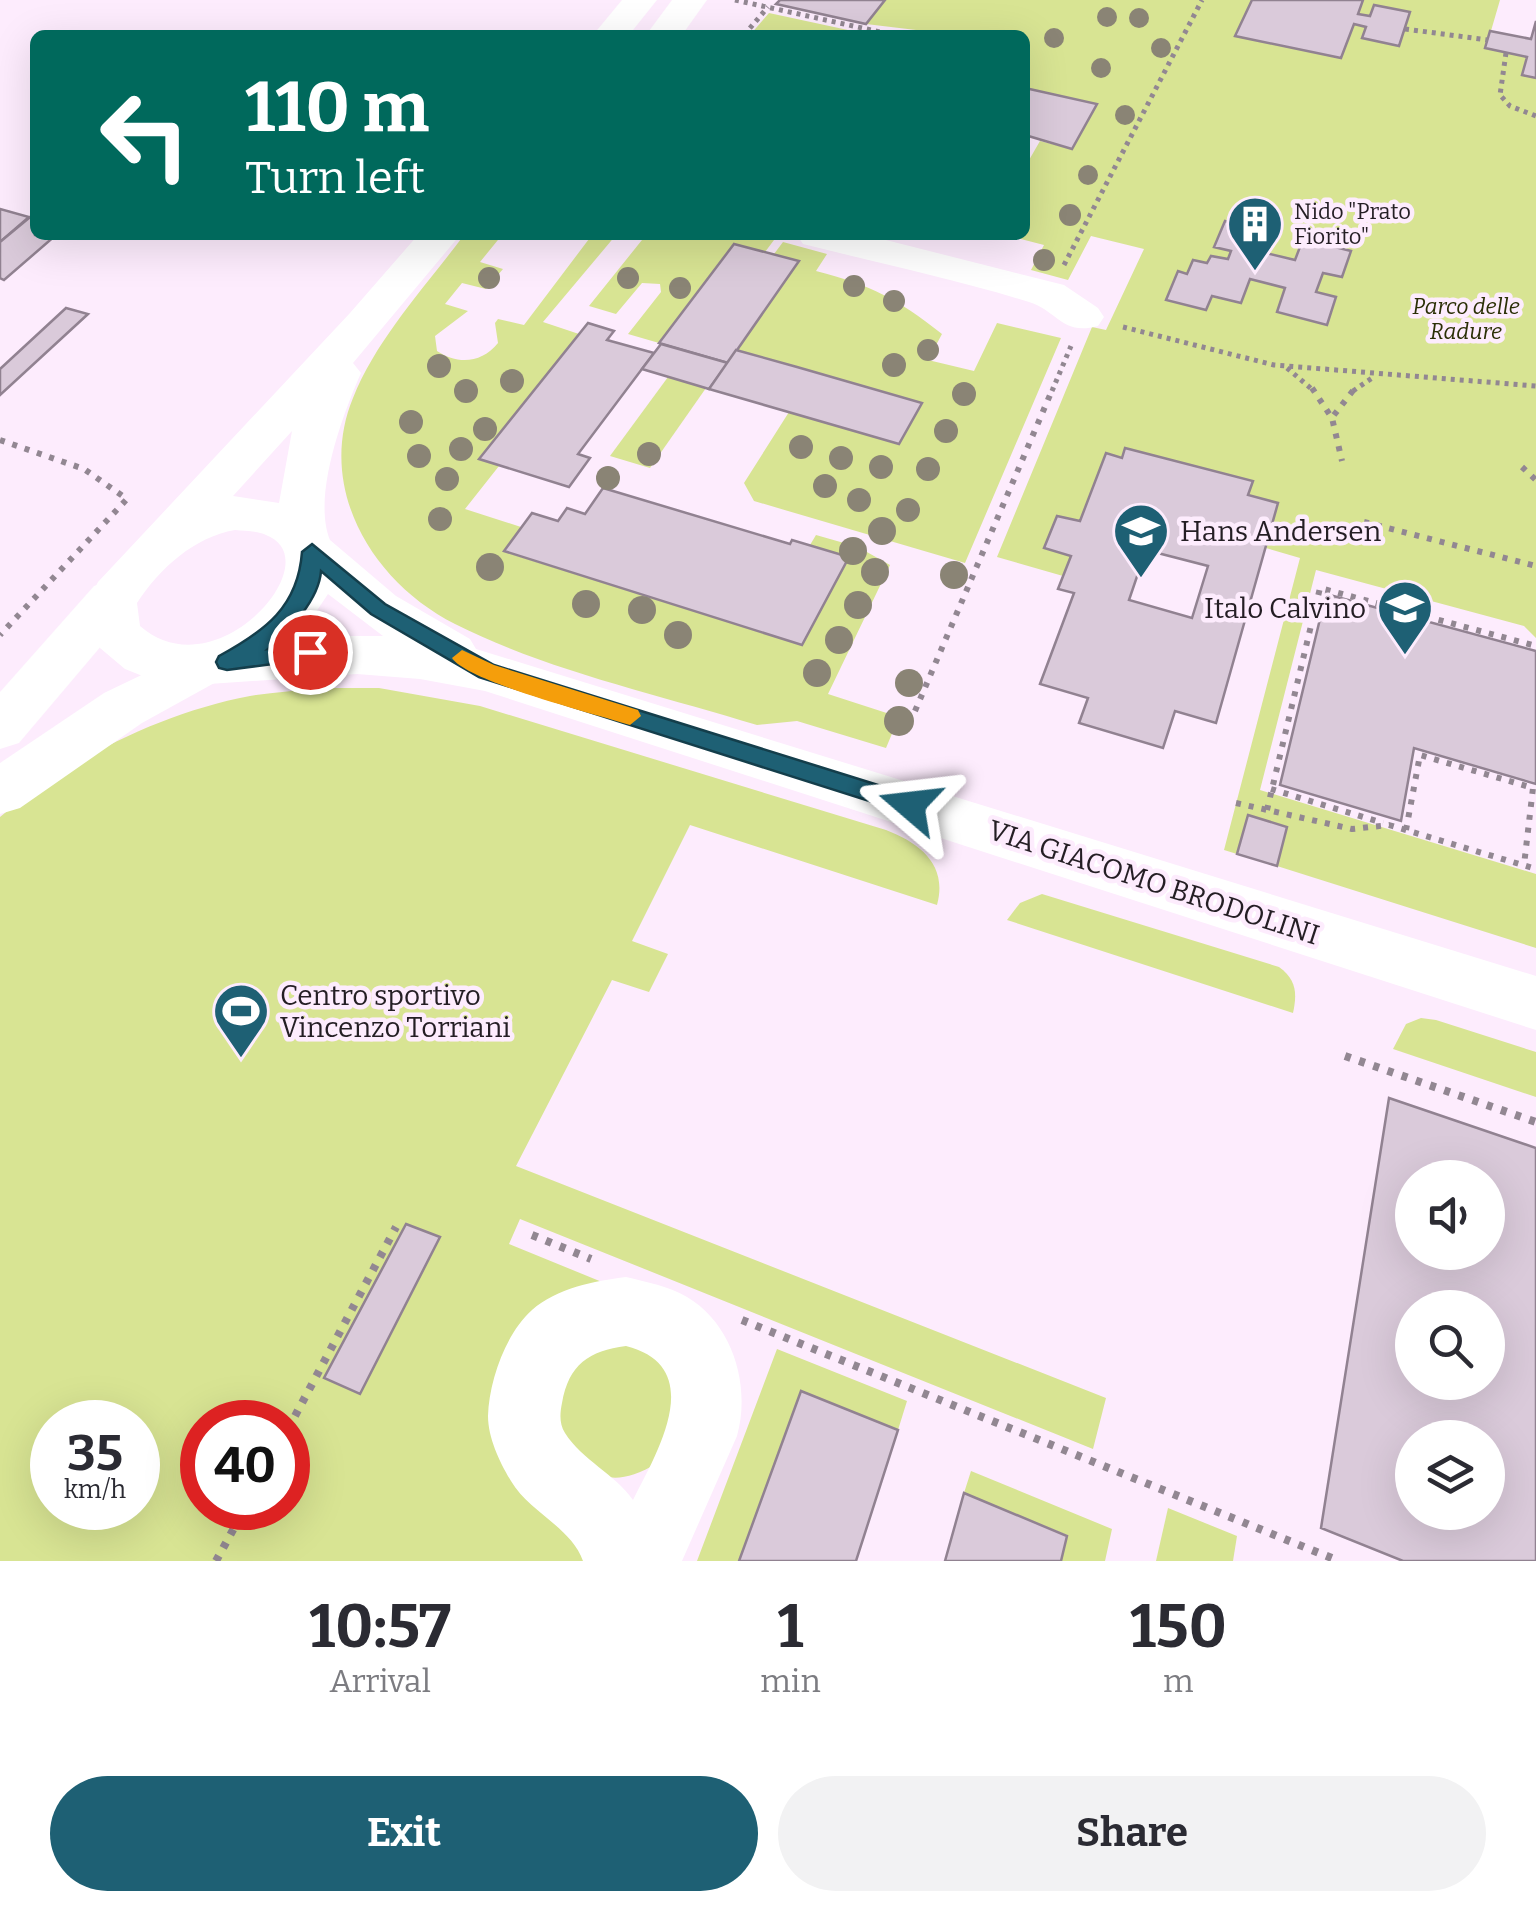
<!DOCTYPE html>
<style>
:root{--surface:#fff;--page:#f2f2f3;--text:#2b2b33;--muted:#7c7c81;--accent:#1e6074}
body{margin:0;font-family:Bitter,serif;background:var(--page);color:var(--text);height:100vh;display:flex;flex-direction:column;font-size:38px;white-space:nowrap}
*{box-sizing:border-box;margin:0}
p{font-size:32px;color:var(--muted)}
.icon{flex:none;width:55px;height:55px;fill:none;stroke:currentColor;stroke-width:2;stroke-linecap:round;stroke-linejoin:round}
.map{position:relative;height:1561px;overflow:hidden}
.side{display:flex;flex-direction:column;background:var(--surface);flex:1}
.side>*{flex:none}
.top-card{position:absolute;left:30px;top:30px;width:1000px;height:210px;border-radius:15px;box-shadow:0 10px 40px #0002;background:#00695c;color:#fff;overflow:hidden}
.controls{position:absolute;left:1395px;top:1160px;display:grid;gap:20px}
.controls a{display:grid;place-items:center;width:110px;height:110px;border-radius:50%;background:var(--surface);box-shadow:0 10px 40px #0002;font-size:50px}
.speed{position:absolute;left:30px;top:1400px;display:flex;gap:20px;font-size:50px;font-weight:700;text-align:center}
.speed>*{display:grid;place-content:center;width:130px;height:130px;border-radius:50%;background:var(--surface);box-shadow:0 10px 40px #0002;line-height:1}
.speed small{font-size:25px;font-weight:400}
.speed .limit{border:15px solid #d22;background:#fff;color:#111}
.pin{position:absolute;display:grid;place-items:center;width:85px;height:85px;color:#fff;margin:-42px;border:5px solid #fff;border-radius:50%;box-shadow:0 2px 10px #0007}
.me{position:absolute;width:110px;margin:-55px;rotate:287deg;stroke-linejoin:round;filter:drop-shadow(0 0 8px #0008)}
.turn{display:flex;align-items:center;gap:35px;height:210px;padding:0 50px;font-size:45px}
.turn .icon{width:130px;height:130px;stroke-width:2.5}
.turn b{display:block;font-size:70px;line-height:85px}
.eta{display:flex;justify-content:space-evenly;align-items:center;height:170px;text-align:center}
.eta b{font-size:60px;font-weight:700;line-height:70px}
.action{display:flex;gap:20px;margin-top:auto;padding:20px 50px}
.action a{flex:1;height:115px;border-radius:60px;background:var(--accent);color:#fff;font-size:40px;font-weight:700;line-height:115px;text-align:center}
.action a+a{background:var(--page);color:var(--text)}
.map>svg:first-child{display:block}
.green{fill:#d8e493;fill-rule:evenodd}
.building{fill:#dacada;stroke:#918291;stroke-width:2.5;fill-rule:evenodd}
.lines{fill:none;stroke-linecap:round;stroke-linejoin:round}
.path-far2{stroke:#928792;stroke-width:5;stroke-dasharray:4 5;stroke-linecap:butt}
.path-far1{stroke:#928792;stroke-width:6;stroke-dasharray:5 8;stroke-linecap:butt}
.path{stroke:#928792;stroke-width:8;stroke-dasharray:6 9;stroke-linecap:butt}
.street{fill:#fff;fill-rule:evenodd}
.secondary{fill:#fff;fill-rule:evenodd}
.tree{fill:#8a8475}
.route{fill:#1e6074;stroke:#143e4b;stroke-width:2.5}
.slow{fill:#f59e0b}
.labels{text-anchor:middle;stroke-width:9;stroke-linejoin:round;paint-order:stroke}
.far-poi-label{font-size:22px;fill:#241e24;stroke:#fdecfd;text-anchor:start}
.far-park-label{font-size:22px;font-style:italic;fill:#2b2f06;stroke:#fdecfd}
.poi-label{font-size:28px;fill:#241e24;stroke:#fdecfd;text-anchor:start}
.street-label{font-size:28px;fill:#241e24;stroke:#fdecfd}
</style>
<div class="map">
<svg width="1536" height="1561" viewBox="0 0 1536 1561">
<rect width="100%" height="100%" fill="#fdecfd"/>
<!-- green -->
<g class="green">
<path d="M885 0H1500L1486 48 1527 57 1523 75 1536 78V638L1524 626 1316 570 1260 790 1536 874V948L1277 866 1286 827 1248 815 1237 854 1224 850 1300 558 1266 548 1278 503 1248 495 1252 481 1125 449 1122 458 1106 454 1080 521 1057 516 1044 547 1071 556 1063 576 997 557 1092 327 1106 330 1144 249 1091 236 1068 280 1031 270 1044 245 1006 235H1025V167L1040 141 1072 149 1097 105 1025 88V35H914L916 30 866 24ZM1225 221 1274 233 1266 253 1295 260 1351 251 1342 277 1323 273 1316 292 1336 297 1326 324 1277 312 1285 288 1250 279 1241 303 1212 296 1166 300 1178 272 1187 274 1194 260 1207 263 1211 256 1228 259 1231 251 1214 247Z"/>
<path d="M769 13 871 35H750Z"/>
<path d="M464 235H502L480 262 503 269 486 289 462 283 445 304 468 311 435 336 437 351C458 365 482 363 498 343L495 323 498 319 524 325 592 235H616L543 322 579 334 479 458 499 466 465 509 521 527 505 552 802 645 848 557 810 545 816 535 858 547 890 565 828 694 899 717 886 748 797 721 757 725C657 694 549 671 455 624 372 582 316 488 353 398 377 338 426 286 464 235Z"/>
<path d="M646 235H755L774 240 765 252 733 244 659 343 628 334 661 292 660 284 642 283 616 314 589 306Z"/>
<path d="M783 242 827 254 816 271C873 286 896 298 942 334L928 360 974 371 997 323 1061 338 965 563 754 501 744 483 789 412 899 443 922 403 736 350 799 262 774 254Z"/>
<path d="M668 377 706 388 650 468 610 456Z"/>
<path d="M320 688H379L480 706 886 830C920 843 948 865 937 905L690 825 632 941 668 954 649 992 612 980 516 1166 1106 1398 1093 1449 520 1219 509 1244 624 1291 526 1344 592 1561H0V817C70 759 160 713 250 696 273 692 297 691 320 688ZM52 1422H138V1508H52ZM202 1422H288V1508H202Z"/>
<path d="M1042 894 1279 967C1297 980 1297 994 1293 1013L1007 920 1020 903Z"/>
<path d="M1421 1018 1436 1020 1536 1052V1097L1393 1049 1406 1024Z"/>
<path d="M596 1330 682 1366 658 1463C617 1486 606 1479 564 1462L545 1387Z"/>
<path d="M777 1349 907 1401 898 1430 801 1391 739 1561H697Z"/>
<path d="M971 1471 1112 1529 1105 1561H1061L1067 1535 964 1493Z"/>
<path d="M1168 1508 1237 1536 1233 1561H1156Z"/>
</g>
<!-- building -->
<g class="building">
<path d="M780 0H885L866 24 776 4Z"/>
<path d="M1252 0H1363L1358 14 1370 16 1374 5 1410 12 1399 46 1362 38 1366 27 1354 24 1341 58 1235 36Z"/>
<path d="M1536 21V78L1522 75 1527 57 1485 48 1490 31 1531 39Z"/>
<path d="M1025 88 1097 104 1072 149 1025 135Z"/>
<path d="M0 209 29 217 0 242Z"/>
<path d="M35 213V235H56L4 280 0 278V242Z"/>
<path d="M1225 221 1274 233 1266 253 1295 260 1303 239 1351 251 1342 277 1323 273 1316 292 1336 297 1327 325 1277 312 1285 288 1250 279 1241 303 1212 296 1206 310 1166 300 1178 271 1187 274 1193 260 1207 263 1211 256 1228 259 1231 251 1214 247Z"/>
<path d="M734 244 799 261 728 363 659 343Z"/>
<path d="M66 308 88 314 0 395V369Z"/>
<path d="M588 323 614 331 607 340 654 353 578 454 590 458 569 487 479 459Z"/>
<path d="M661 344 728 363 709 389 642 369Z"/>
<path d="M736 350 797 367 922 403 899 444 709 389Z"/>
<path d="M1125 448 1253 481 1248 495 1278 503 1216 723 1175 711 1163 748 1079 723 1088 698 1040 684 1074 593 1058 589 1071 556 1044 548 1057 516 1080 521 1106 453 1122 458ZM1146 550 1208 566 1192 618 1129 600Z"/>
<path d="M603 488 790 544 792 540 849 557 802 645 504 551 532 513 558 521 567 508 585 514Z"/>
<path d="M1326 594 1536 651V784L1414 748 1401 821 1280 785Z"/>
<path d="M1248 815 1287 827 1277 866 1237 854Z"/>
<path d="M1389 1098 1536 1148V1561H1403L1321 1528ZM1412 1178H1488V1252H1412ZM1412 1308H1488V1382H1412ZM1412 1438H1488V1512H1412Z"/>
<path d="M406 1224 440 1237 360 1394 324 1378Z"/>
<path d="M801 1391 898 1430 856 1561H739Z"/>
<path d="M964 1493 1067 1536 1061 1561H945Z"/>
</g>
<g class="lines">
<!-- path-far2 -->
<g class="path-far2">
<path d="M735 0 894 35"/>
<path d="M1405 29 1488 40"/>
<path d="M744 35 768 7"/>
<path d="M1506 53 1500 95 1510 106 1536 116"/>
<path d="M1064 265 1202 0"/>
<path d="M1123 327 1274 365 1536 386"/>
<path d="M1287 368 1314 391"/>
<path d="M1052 391 1071 346"/>
<path d="M1353 391 1375 376"/>
</g>
<!-- path-far1 -->
<g class="path-far1">
<path d="M1312 388 1332 418 1342 461"/>
<path d="M1334 415 1355 388"/>
<path d="M0 440 84 469 127 499 0 635"/>
<path d="M1522 467 1536 480"/>
<path d="M1364 522 1536 566"/>
<path d="M915 711 1053 388"/>
<path d="M1271 789 1383 823"/>
<path d="M1236 803 1352 829 1389 825 1536 869"/>
<path d="M1267 810 1320 588 1536 646"/>
<path d="M1406 830 1420 755 1533 788 1524 865"/>
</g>
<!-- path -->
<g class="path">
<path d="M1345 1056 1536 1122"/>
<path d="M532 1235 591 1259"/>
<path d="M742 1320 1339 1561"/>
<path d="M288 1429 396 1227"/>
<path d="M216 1561 245 1508"/>
</g>
<!-- street -->
<g class="street">
<path d="M672 0H707L682 35H646Z"/>
<path d="M797 235H866L1064 285 1098 308 1104 317 1098 326C1062 336 1058 311 1029 302 955 279 878 263 803 244Z"/>
<path d="M112 580 130 586 137 599 130 612 19 743 0 749V692L94 586Z"/>
<path d="M200 647 218 653 226 667 218 681 142 723 20 808 0 814V763L104 693Z"/>
<path d="M626 1277C646 1282 669 1286 687 1297 733 1324 751 1386 737 1436L682 1561H583C571 1527 529 1512 511 1481 500 1463 488 1438 488 1416 489 1381 506 1333 532 1310 557 1288 594 1281 626 1277ZM626 1346C708 1367 658 1451 633 1500 615 1474 582 1460 565 1433 559 1424 560 1413 562 1403 569 1364 589 1351 626 1346Z"/>
</g>
<!-- secondary -->
<g class="secondary">
<path d="M622 0H657L629 35H593Z"/>
<path d="M418 235H460L353 363 361 373C343 414 312 496 330 540L396 596 470 639 476 649 1536 976V1030L485 691 420 679 357 674 180 686 160 683 125 669 100 648 86 617 87 603 98 582 350 313ZM292 431 279 503 233 496ZM235 530C245 531 257 531 266 535 332 560 216 693 140 626L137 603C159 569 194 537 235 530ZM328 594 383 636H300Z"/>
</g>
</g>
<!-- trees -->
<g class="tree">
<circle cx="1107" cy="17" r="10"/>
<circle cx="1139" cy="18" r="10"/>
<circle cx="1054" cy="38" r="10"/>
<circle cx="1161" cy="48" r="10"/>
<circle cx="1101" cy="68" r="10"/>
<circle cx="1125" cy="115" r="10"/>
<circle cx="1088" cy="175" r="10"/>
<circle cx="1070" cy="215" r="11"/>
<circle cx="1044" cy="260" r="11"/>
<circle cx="489" cy="278" r="11"/>
<circle cx="628" cy="278" r="11"/>
<circle cx="854" cy="286" r="11"/>
<circle cx="680" cy="288" r="11"/>
<circle cx="894" cy="301" r="11"/>
<circle cx="928" cy="350" r="11"/>
<circle cx="894" cy="365" r="12"/>
<circle cx="439" cy="366" r="12"/>
<circle cx="512" cy="381" r="12"/>
<circle cx="466" cy="391" r="12"/>
<circle cx="964" cy="394" r="12"/>
<circle cx="411" cy="422" r="12"/>
<circle cx="485" cy="429" r="12"/>
<circle cx="946" cy="431" r="12"/>
<circle cx="801" cy="447" r="12"/>
<circle cx="461" cy="449" r="12"/>
<circle cx="649" cy="454" r="12"/>
<circle cx="419" cy="456" r="12"/>
<circle cx="841" cy="458" r="12"/>
<circle cx="881" cy="467" r="12"/>
<circle cx="928" cy="469" r="12"/>
<circle cx="608" cy="478" r="12"/>
<circle cx="447" cy="479" r="12"/>
<circle cx="825" cy="486" r="12"/>
<circle cx="859" cy="500" r="12"/>
<circle cx="908" cy="510" r="12"/>
<circle cx="440" cy="519" r="12"/>
<circle cx="882" cy="531" r="14"/>
<circle cx="853" cy="551" r="14"/>
<circle cx="490" cy="567" r="14"/>
<circle cx="875" cy="572" r="14"/>
<circle cx="954" cy="575" r="14"/>
<circle cx="586" cy="604" r="14"/>
<circle cx="858" cy="605" r="14"/>
<circle cx="642" cy="610" r="14"/>
<circle cx="678" cy="635" r="14"/>
<circle cx="839" cy="640" r="14"/>
<circle cx="817" cy="673" r="14"/>
<circle cx="909" cy="683" r="14"/>
<circle cx="899" cy="721" r="15"/>
</g>
<!-- route -->
<path class="route" d="M312 544 385 604 494 665 910 795 919 798 922 805 919 811 910 814 479 677 371 614 321 571C319 600 289 631 268 649L310 644 320 652 317 658 227 670 219 668 216 662 219 656C265 631 298 607 302 552Z"/>
<!-- slow -->
<path class="slow" d="M462 650 494 665 638 710 641 716 630 725C596 714 468 682 452 658Z"/>
<!-- icons -->
<defs>
<g id="building-pin" transform="scale(2.875)"><path d="M0 17L-7.5 6A9.5 9.5 0 1 1 7.5 6Z" fill="#1e6074" stroke="#fdecfd"/><path d="M-4-6H4V6H1V3H-1V6H-4ZM-2.5-4.3h1.7v1.8h-1.7ZM.8-4.3h1.7v1.8H.8ZM-2.5-1h1.7V.8h-1.7ZM.8-1h1.7V.8H.8Z" fill="#fff"/></g>
<g id="school-pin" transform="scale(2.875)"><path d="M0 17L-7.5 6A9.5 9.5 0 1 1 7.5 6Z" fill="#1e6074" stroke="#fdecfd"/><path d="M0-5L7-2L0 1L-7-2ZM-4 1L0 2.5L4 1V4Q0 6-4 4Z" fill="#fff"/></g>
<g id="stadium-pin" transform="scale(2.875)"><path d="M0 17L-7.5 6A9.5 9.5 0 1 1 7.5 6Z" fill="#1e6074" stroke="#fdecfd"/><path d="M0-5a6.5 5 0 1 0 0 10a6.5 5 0 1 0 0-10ZM-3.5-1.8h7v3.6h-7Z" fill="#fff"/></g>
</defs>
<g fill-rule="evenodd">
<use href="#building-pin" x="1255" y="224"/>
<use href="#school-pin" x="1141" y="531"/>
<use href="#school-pin" x="1405" y="608"/>
<use href="#stadium-pin" x="241" y="1011"/>
</g>
<g class="labels">
<!-- far-poi labels -->
<g class="far-poi-label">
<text x="1294" y="219">Nido "Prato<tspan x="1294" dy="25">Fiorito"</tspan></text>
</g>
<!-- far-park labels -->
<g class="far-park-label">
<text x="1466" y="314">Parco delle<tspan x="1466" dy="25">Radure</tspan></text>
</g>
<!-- poi labels -->
<g class="poi-label">
<text x="1180" y="541">Hans Andersen</text>
<text x="1366" y="618" text-anchor="end">Italo Calvino</text>
<text x="280" y="1005">Centro sportivo<tspan x="280" dy="32">Vincenzo Torriani</tspan></text>
</g>
<!-- street labels -->
<g class="street-label">
<text transform="translate(1154 882) rotate(18)" y="10">VIA GIACOMO BRODOLINI</text>
</g>
</g>
</svg>
<div class="controls">
<a><svg class="icon" aria-label="sound" viewBox="0 0 24 24"><path d="M4 9h4l5-4v14l-5-4H4zM17 9q2 3 0 6"/></svg></a>
<a><svg class="icon" aria-label="search" viewBox="0 0 24 24"><circle cx="10" cy="10" r="6"/><path d="M15 15l6 6"/></svg></a>
<a><svg class="icon" aria-label="layers" viewBox="0 0 24 24"><path d="M12 4l9 5-9 5-9-5zM3 14l9 5 9-5"/></svg></a>
</div>
<div class="speed"><div>35<small>km/h</small></div><div class="limit">40</div></div>
<div class="pin" style="left:310px;top:652px;background:#d93025"><svg class="icon" aria-label="arrive" viewBox="0 0 24 24"><path d="M6 21V4h12l-3 4 3 4H6"/></svg></div>
<svg class="me" style="left:910px;top:805px" viewBox="-20 -20 40 40"><path d="M0-17L14 15 0 8-14 15z" fill="#1e6074" stroke="#fff" stroke-width="4"/></svg>
<div class="top-card">
<div class="turn"><svg class="icon" aria-label="left" viewBox="0 0 24 24"><path d="M17 20v-9H6M10 6l-5 5 5 5"/></svg><div><b>110 m</b>Turn left</div></div>
</div>
</div>
<section class="side">
<div class="eta">
<div><b>10:57</b><p>Arrival</p></div>
<div><b>1</b><p>min</p></div>
<div><b>150</b><p>m</p></div>
</div>
<div class="action"><a>Exit</a><a>Share</a></div>
</section>
